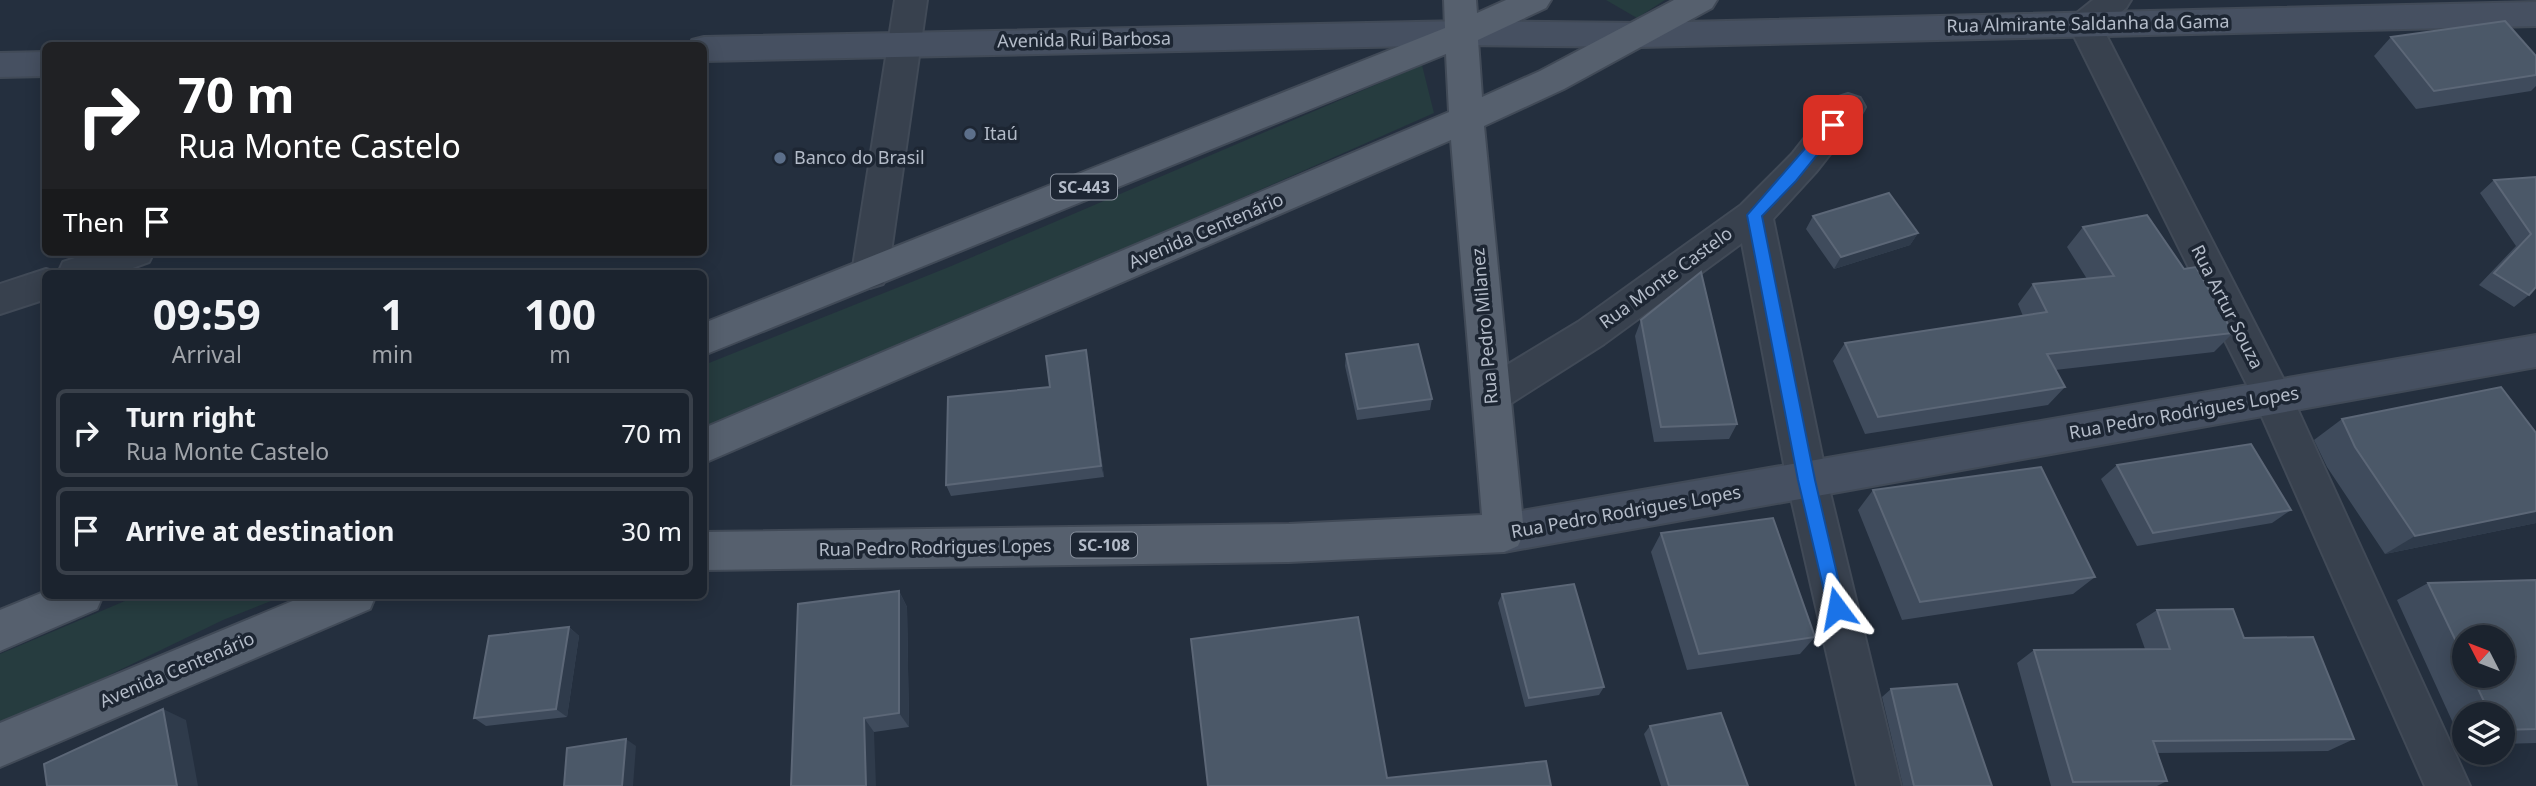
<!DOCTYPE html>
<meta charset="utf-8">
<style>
:root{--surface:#1b232e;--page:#242b36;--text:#f1f3f6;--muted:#a0a4aa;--line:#39404a}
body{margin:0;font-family:"Noto Sans",sans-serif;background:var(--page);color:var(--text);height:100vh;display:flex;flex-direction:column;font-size:26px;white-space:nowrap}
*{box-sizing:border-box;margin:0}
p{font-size:23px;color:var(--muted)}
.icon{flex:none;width:38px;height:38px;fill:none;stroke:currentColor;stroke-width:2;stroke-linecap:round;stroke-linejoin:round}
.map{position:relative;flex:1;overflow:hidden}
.details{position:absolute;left:42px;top:270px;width:665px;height:329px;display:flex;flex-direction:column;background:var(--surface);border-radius:10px;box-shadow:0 4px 18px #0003,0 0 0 2px var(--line)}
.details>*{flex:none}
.banner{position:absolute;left:42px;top:42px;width:665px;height:214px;border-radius:10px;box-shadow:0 4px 18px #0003,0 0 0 2px var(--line);background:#202124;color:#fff;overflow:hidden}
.needle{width:46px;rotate:312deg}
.fabs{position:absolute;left:2452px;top:625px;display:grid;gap:14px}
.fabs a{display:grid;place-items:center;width:63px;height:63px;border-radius:50%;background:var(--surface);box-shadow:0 4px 18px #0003,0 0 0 2px var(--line);font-size:35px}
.pin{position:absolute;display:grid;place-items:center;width:60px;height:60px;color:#fff;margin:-30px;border-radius:14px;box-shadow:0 4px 10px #0006}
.me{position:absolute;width:77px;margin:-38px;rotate:347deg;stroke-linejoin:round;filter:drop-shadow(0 0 5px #0008)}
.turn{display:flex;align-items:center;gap:24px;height:147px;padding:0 21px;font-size:32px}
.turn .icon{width:91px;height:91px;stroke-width:2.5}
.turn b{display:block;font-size:49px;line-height:60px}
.then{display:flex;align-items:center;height:66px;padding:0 21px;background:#0003;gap:14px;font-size:26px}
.eta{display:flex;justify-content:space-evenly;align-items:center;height:119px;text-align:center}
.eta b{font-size:42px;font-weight:700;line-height:49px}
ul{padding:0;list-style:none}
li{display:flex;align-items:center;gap:21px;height:88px;margin:0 14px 10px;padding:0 7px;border:4px solid var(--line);border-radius:10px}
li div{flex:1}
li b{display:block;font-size:26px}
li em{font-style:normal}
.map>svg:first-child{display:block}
.green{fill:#263c3f}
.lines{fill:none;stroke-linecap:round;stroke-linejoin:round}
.street-casing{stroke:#414a57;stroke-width:4}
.secondary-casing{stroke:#414a57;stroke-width:4}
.primary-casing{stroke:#414a57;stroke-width:4}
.street{fill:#38414e;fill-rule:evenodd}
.secondary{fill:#465061;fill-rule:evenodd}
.primary{fill:#56606e;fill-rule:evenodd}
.wall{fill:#3f4b5c;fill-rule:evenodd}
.shaded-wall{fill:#2f3b4b}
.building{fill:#4b5868;stroke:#5c6777;stroke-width:2}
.route{fill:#1a73e8;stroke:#114b97;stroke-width:2}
.service-dot{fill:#5c6f8a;stroke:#1d2633;stroke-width:2.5}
.labels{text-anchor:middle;stroke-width:7;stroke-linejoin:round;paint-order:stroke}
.shield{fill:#1d2633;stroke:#878f9c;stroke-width:2}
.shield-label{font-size:16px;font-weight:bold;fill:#b4bcc9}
.street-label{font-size:18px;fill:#b4bcc9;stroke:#1d2633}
.poi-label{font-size:18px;fill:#b4bcc9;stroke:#1d2633;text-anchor:start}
</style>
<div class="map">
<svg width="2536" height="786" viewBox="0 0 2536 786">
<rect width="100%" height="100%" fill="#242f3e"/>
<!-- green -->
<g class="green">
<path d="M1606 0H1665L1637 18Z"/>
<path d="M1422 65 1434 113 970 318 704 427V365L949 267Z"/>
<path d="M139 595H286L223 620 0 728V654Z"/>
</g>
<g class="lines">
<!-- street casing -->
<g class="street-casing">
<g id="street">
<path d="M895 0H927L888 273 883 284 870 288 857 284 852 273Z"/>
<path d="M2093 0H2131L2126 8 2102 27 2287 386 2470 786H2425L2255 401 2068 24 2073 16Z"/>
<path d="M1848 94 1860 98 1865 107 1860 116 1816 172 1773 219 1827 480 1901 786H1857L1787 480 1742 243 1604 344 1505 407 1491 412 1477 407 1472 395 1477 383 1578 322 1741 205 1792 154 1836 98Z"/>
<path d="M93 252H154L149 262 119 273H46V299L0 314V284L46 269 58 273 63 262Z"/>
</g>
</g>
<!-- secondary casing -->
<g class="secondary-casing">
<g id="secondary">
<path d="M2536 2V26L1640 47 1464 45 704 61V46H690L692 40 704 37 1464 21 1640 23Z"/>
<path d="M46 52V76L0 77V53Z"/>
<path d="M2536 335V367L1504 552 1490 546 1484 533 1490 520 1504 514Z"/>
</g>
</g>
<!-- primary casing -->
<g class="primary-casing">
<g id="primary">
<path d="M1444 0H1476L1477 13 1506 0H1551L1546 8 1478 40 1482 97 1540 71 1674 0H1717L1712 8 1564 89 1484 126 1524 533 1518 546 1504 552 1289 562 704 570V532L1289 524 1482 515 1451 140 704 463V428L1449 112 1446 54 704 355V323L1445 28Z"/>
<path d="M46 591V595H103L97 609 0 651V610Z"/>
<path d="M307 595H376L370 609 0 767V723Z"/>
</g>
</g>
<!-- street -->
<use href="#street" class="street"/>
<!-- secondary -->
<use href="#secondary" class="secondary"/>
<!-- primary -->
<use href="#primary" class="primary"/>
</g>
<!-- wall -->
<g class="wall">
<path d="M2391 37 2536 56V86L2531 91 2416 109 2374 56Z"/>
<path d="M2536 177 2529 295 2514 307 2479 285 2516 246 2480 193 2494 180Z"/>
<path d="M1813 216 1918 233 1910 245 1834 269 1806 229Z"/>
<path d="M2083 227 2184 269 2233 333 2214 352 2055 370 2065 387 2048 405 1865 434 1833 361 1845 343 2023 316 2018 304 2033 284 2087 279 2067 247Z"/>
<path d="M1641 320 1737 424 1729 439 1654 442 1635 336Z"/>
<path d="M1086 350 1104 477 951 496 946 485 1050 387Z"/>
<path d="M1346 354 1432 399 1430 410 1357 420 1345 366Z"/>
<path d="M2342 419 2536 433V523L2385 554 2327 467 2314 440Z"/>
<path d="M2117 465 2291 510 2272 523 2137 546 2101 479Z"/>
<path d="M1873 490 2095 577 2073 594 1902 620 1858 510Z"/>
<path d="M1661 533 1815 637 1800 654 1687 670 1651 552Z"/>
<path d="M2536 580V743L2502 744V714H2464V745H2463L2397 600 2428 583ZM2464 637 2502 676H2464Z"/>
<path d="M899 591 907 607 909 727 874 732 791 786Z"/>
<path d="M1502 594 1604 687 1599 695 1525 707 1498 603Z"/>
<path d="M2157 610 2244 638 2354 739 2328 751 2157 753 2167 781 2157 786H2051L2017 663 2034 650 2145 649 2136 624Z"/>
<path d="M569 627 579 636 567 717 486 726 474 718Z"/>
<path d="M1891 689 1992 786H1903L1882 697Z"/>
<path d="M1650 726 1748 786H1661L1644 734Z"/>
</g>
<!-- shaded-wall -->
<g class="shaded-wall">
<path d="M1918 233 1910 245 1834 269 1841 257Z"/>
<path d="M1086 350 1088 361 1104 477 1101 466Z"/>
<path d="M2536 511V523L2385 554 2415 536Z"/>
<path d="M899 591 907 607 909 727 899 713Z"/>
<path d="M569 627 579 636 567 717 556 709Z"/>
<path d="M163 709 186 720 198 786H177Z"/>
<path d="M864 718 874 732 876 786H866Z"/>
<path d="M626 739 636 746 633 786H622Z"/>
</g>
<!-- building -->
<g class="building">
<path d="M2505 21 2536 56V75L2434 91 2391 37Z"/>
<path d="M2536 177V287L2529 295 2494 273 2531 234 2494 180Z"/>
<path d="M1889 193 1918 233 1841 257 1813 216Z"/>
<path d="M2147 215 2184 269 2196 267 2233 333 2047 354 2065 387 1878 417 1845 343 2047 312 2033 284 2114 276 2083 227Z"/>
<path d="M1701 272 1737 424 1661 427 1641 320Z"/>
<path d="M1418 344 1432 399 1358 409 1346 354Z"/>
<path d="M1086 350 1101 466 946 485 948 397 1050 387 1046 356Z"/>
<path d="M2501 387 2536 433V511L2415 536 2355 447 2342 419Z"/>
<path d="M2251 444 2291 510 2153 533 2117 465Z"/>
<path d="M2041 467 2095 577 1920 602 1873 490Z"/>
<path d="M1773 518 1815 637 1699 654 1661 533Z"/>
<path d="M2536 580V729L2502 730V714H2490L2472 676H2502V637H2464V658L2428 583Z"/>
<path d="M1574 584 1604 687 1529 698 1502 594Z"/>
<path d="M899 591V713L864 718 866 786H791L798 604Z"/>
<path d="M2233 609 2244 638 2313 637 2354 739 2153 741 2167 781 2073 782 2034 650 2170 649 2157 610Z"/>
<path d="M1358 617 1387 778 1546 761 1551 786H1208L1191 639Z"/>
<path d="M569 627 556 709 474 718 489 636Z"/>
<path d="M1957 684 1992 786H1914L1891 689Z"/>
<path d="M163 709 177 786H47L44 764Z"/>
<path d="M1721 713 1748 786H1669L1650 726Z"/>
<path d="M626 739 622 786H564L567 748Z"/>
</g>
<!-- route -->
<path class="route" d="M1833 120 1840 125 1838 129 1796 181 1762 216 1815 480 1845 608 1843 613 1837 616 1831 613 1828 608 1798 480 1747 215 1828 122Z"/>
<!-- markers -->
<g class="service-dot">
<circle cx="970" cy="134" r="7"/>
<circle cx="780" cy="158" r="7"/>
</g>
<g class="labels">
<!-- shield labels -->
<g class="shield">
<rect x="1051" y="174.5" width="66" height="25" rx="5"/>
<rect x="1071" y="532.5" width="66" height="25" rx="5"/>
</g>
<g class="shield-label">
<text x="1084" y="193">SC-443</text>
<text x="1104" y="551">SC-108</text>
</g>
<!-- street labels -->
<g class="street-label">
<text transform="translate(2088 24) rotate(-1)" y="6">Rua Almirante Saldanha da Gama</text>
<text transform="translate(1084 40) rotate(-1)" y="6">Avenida Rui Barbosa</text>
<text transform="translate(1206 231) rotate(-23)" y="6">Avenida Centenário</text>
<text transform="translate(1666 278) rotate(-36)" y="6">Rua Monte Castelo</text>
<text transform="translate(2227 307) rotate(63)" y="6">Rua Artur Souza</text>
<text transform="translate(1485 326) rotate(-95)" y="6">Rua Pedro Milanez</text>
<text transform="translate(2184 413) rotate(-10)" y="6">Rua Pedro Rodrigues Lopes</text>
<text transform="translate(1626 512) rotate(-10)" y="6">Rua Pedro Rodrigues Lopes</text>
<text transform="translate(935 548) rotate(-1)" y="6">Rua Pedro Rodrigues Lopes</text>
<text transform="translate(177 670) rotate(-23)" y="6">Avenida Centenário</text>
</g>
<!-- poi labels -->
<g class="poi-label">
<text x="984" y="140">Itaú</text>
<text x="794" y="164">Banco do Brasil</text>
</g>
</g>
</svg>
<div class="fabs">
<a><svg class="needle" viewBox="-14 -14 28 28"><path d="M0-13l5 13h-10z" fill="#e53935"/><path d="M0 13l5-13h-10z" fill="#a0a4aa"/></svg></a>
<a><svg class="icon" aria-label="layers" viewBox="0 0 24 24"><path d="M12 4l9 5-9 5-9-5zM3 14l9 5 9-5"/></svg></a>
</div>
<div class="pin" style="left:1833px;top:125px;background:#d93025"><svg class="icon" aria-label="arrive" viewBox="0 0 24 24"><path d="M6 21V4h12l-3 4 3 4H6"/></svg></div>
<svg class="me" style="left:1837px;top:608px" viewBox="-20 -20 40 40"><path d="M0-17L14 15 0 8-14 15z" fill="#1a73e8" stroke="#fff" stroke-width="4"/></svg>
<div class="banner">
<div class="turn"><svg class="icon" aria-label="right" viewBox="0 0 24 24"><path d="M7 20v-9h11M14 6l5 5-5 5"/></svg><div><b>70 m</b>Rua Monte Castelo</div></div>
<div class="then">Then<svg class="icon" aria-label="arrive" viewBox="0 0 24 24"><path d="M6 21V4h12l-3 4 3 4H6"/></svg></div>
</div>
<section class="details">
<div class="eta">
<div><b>09:59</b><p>Arrival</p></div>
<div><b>1</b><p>min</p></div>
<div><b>100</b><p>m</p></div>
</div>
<ul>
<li><svg class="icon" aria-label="right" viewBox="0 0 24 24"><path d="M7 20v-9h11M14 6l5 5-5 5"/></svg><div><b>Turn right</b><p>Rua Monte Castelo</p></div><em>70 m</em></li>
<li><svg class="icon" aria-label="arrive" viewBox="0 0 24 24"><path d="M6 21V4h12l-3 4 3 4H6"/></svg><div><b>Arrive at destination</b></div><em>30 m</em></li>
</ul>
</section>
</div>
